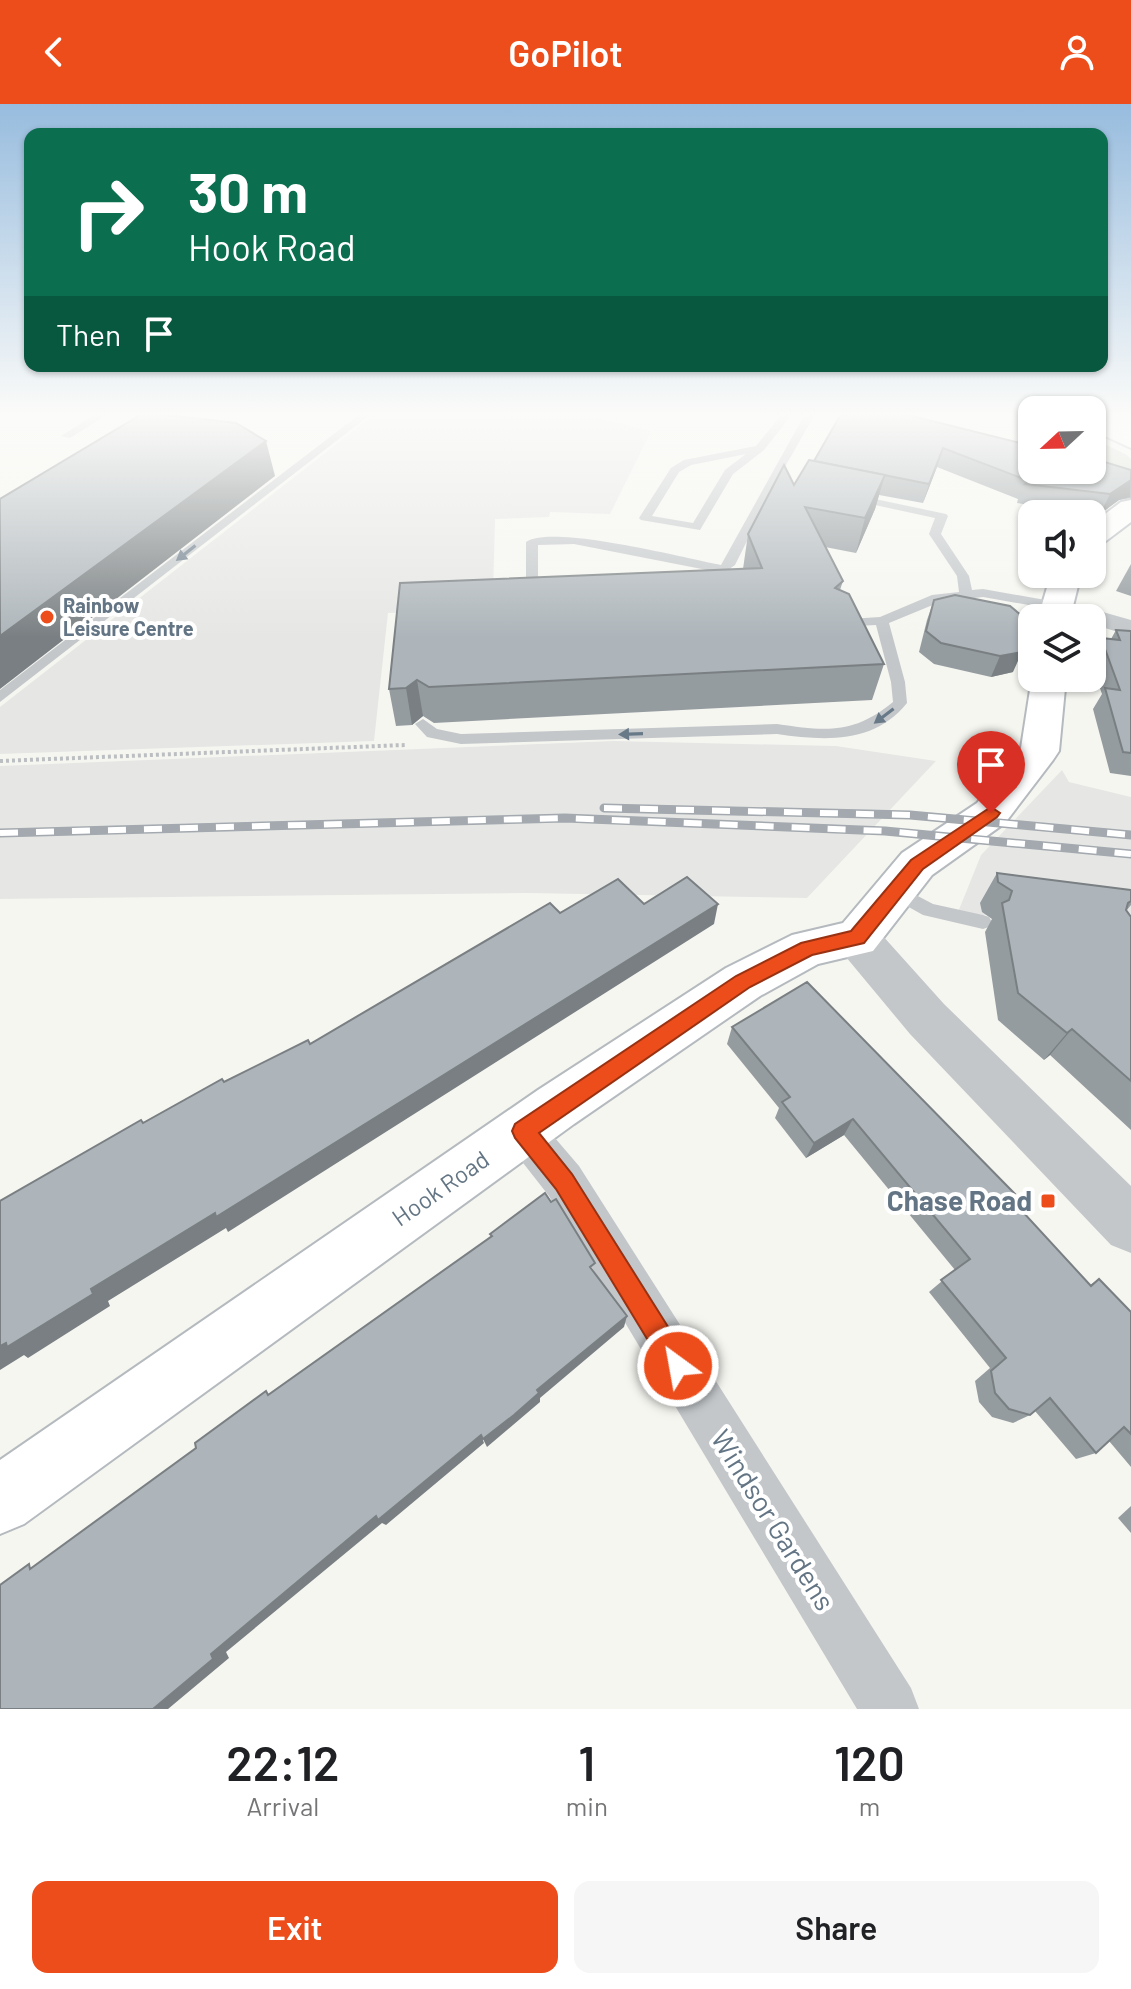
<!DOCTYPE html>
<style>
:root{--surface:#fff;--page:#f6f6f6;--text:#202124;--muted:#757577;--accent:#ec4d1b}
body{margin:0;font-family:Barlow,sans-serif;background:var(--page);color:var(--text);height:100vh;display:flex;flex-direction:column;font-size:30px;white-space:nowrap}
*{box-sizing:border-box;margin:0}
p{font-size:26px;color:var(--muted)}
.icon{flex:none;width:44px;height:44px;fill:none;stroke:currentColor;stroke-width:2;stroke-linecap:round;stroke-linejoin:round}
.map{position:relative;height:1605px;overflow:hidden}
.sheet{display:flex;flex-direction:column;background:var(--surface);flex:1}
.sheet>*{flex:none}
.guide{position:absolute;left:24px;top:24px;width:1084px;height:244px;border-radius:16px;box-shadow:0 2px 6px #0004;background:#0b6e4f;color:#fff;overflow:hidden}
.needle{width:52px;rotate:248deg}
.tools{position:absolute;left:1018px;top:292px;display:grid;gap:16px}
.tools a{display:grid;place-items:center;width:88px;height:88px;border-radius:16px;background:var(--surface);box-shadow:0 2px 6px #0004;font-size:40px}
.pin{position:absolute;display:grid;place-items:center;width:68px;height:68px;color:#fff;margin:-82px -34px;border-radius:50% 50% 50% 0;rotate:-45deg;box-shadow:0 0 8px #0007}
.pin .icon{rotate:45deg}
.me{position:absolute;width:88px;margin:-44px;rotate:328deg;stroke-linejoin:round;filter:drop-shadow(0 0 6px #0008)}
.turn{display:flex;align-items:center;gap:28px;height:168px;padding:0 32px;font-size:36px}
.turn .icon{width:104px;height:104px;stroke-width:2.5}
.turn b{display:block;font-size:56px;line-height:68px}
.then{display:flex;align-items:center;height:76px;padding:0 32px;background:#0003;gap:16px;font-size:30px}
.eta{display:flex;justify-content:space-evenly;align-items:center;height:136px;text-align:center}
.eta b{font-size:48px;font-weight:600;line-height:56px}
.action{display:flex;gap:16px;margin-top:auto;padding:16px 32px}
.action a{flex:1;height:92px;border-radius:16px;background:var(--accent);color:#fff;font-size:32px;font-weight:600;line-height:92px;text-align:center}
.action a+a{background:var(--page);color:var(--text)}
header{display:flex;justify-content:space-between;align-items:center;height:104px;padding:0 32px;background:var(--accent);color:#fff;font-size:36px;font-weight:600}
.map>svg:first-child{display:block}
.built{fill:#e6e7e5}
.green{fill:#d6ddd2}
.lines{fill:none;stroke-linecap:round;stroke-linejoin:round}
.secondary-casing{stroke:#b5babf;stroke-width:4}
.trunk-casing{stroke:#b5b9bc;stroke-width:4}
.path-far1{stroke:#bcbfc1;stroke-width:3;stroke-dasharray:2 2;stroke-linecap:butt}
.path{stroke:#bcbfc1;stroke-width:4;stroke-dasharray:3 3;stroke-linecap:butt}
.service{fill:#c3c7ca;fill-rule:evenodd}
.minor{fill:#c3c7ca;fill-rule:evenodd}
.tertiary{fill:#c3c7ca;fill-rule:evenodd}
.secondary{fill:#fff;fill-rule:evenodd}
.trunk{fill:#fff;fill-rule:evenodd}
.rail-casing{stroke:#a3a9af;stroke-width:9}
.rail{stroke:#fff;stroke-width:6;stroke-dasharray:18;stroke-linecap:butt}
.wall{fill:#959ca0}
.shaded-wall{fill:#797f82}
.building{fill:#adb5ba;stroke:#797f82;stroke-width:2}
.oneway{fill:#687988}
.route{fill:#ec4d1b;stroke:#993212;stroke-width:2}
.poi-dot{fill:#ec4d1b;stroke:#fff;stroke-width:3}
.labels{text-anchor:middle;stroke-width:8;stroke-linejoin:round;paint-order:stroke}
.far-poi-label{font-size:20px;font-weight:bold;fill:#637584;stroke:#fff;text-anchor:start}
.street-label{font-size:24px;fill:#637584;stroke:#fff}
.near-poi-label{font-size:28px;font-weight:bold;fill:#637584;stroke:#fff;text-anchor:end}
.near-street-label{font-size:28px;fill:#637584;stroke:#fff}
</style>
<header><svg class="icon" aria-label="back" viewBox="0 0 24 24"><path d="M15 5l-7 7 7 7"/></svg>GoPilot<svg class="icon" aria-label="person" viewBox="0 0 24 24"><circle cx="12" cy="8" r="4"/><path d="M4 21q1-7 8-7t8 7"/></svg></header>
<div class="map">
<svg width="1131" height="1605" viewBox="0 0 1131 1605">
<rect width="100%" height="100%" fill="#f6f6f1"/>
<!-- built -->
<g class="built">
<path d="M375 310H582L651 327 610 410 550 408 549 413 495 415 493 488 426 508 388 509 374 637 0 650V603Z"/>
<path d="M614 637 836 642 936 657 807 794 526 789 0 795V662Z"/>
<path d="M1062 666 1069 678 1131 693V828L958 808 981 751Z"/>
</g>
<!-- green -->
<path class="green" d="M1092 334 1127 351 1131 355V378L1092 366Z"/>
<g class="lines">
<!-- secondary casing -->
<g class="secondary-casing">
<g id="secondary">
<path d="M1092 310 1131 326V344L1092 326Z"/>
<path d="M1131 396V418L1102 440 1092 443V420L1121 398Z"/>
<path d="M1051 470H1081L1070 514H1038Z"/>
<path d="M1032 573 1066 574 1059 647 1053 656 1005 719 932 771 873 847 818 860 760 892 574 1020 24 1420 0 1430V1356L538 986 726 864 792 831 843 819 902 749 977 699 1021 644Z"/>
</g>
</g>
<!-- trunk casing -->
<g class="trunk-casing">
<path id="trunk" d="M1092 310 1131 312V326L1092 322Z"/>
</g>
<!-- path-far1 -->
<path class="path-far1" d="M1005 310 1032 315"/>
<!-- path -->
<path class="path" d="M0 657 405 641"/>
<!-- service -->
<g class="service">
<path d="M96 310H108L70 334 61 332Z"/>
<path d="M360 310H371L0 598V586Z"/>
<path d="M782 310H792L764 346 733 370 700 426 641 416 639 414 671 364 684 356 756 342ZM746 350 725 366 693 419 652 412 679 368 691 361Z"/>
<path d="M805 310H815L778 375 786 379 775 381 735 461 707 481 697 478 712 467 574 440 538 441V486L545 490 539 494 526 490V438C552 420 684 454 721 461Z"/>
<path d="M856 391 946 410 948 412 941 430 969 472 972 486 983 485 1057 498 1064 502 1057 506 983 493 940 498 889 519 905 578 907 599C874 640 825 637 777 630L461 640 427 633 415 620 423 615 437 625 461 630 777 620C825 627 853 631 893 598L891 578 876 521 838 523 833 522V516L880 513 932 491 959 488 957 472 929 430 935 414 852 396V392Z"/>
<path d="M895 780 933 800 983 811 989 813 992 818 989 823 983 825 923 811 889 792 886 787Z"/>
</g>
<!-- minor -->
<g class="minor">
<path d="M1057 495 1131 516V532L1092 520V514C1076 514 1055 515 1045 502L1048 497Z"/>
<path d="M523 1008 537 1013 579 1062 911 1584 919 1605H857L549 1092 509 1041 503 1027 509 1013Z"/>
</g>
<!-- tertiary -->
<path class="tertiary" d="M857 816 873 821 944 900 1131 1082V1149L1111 1141 910 930 841 847 834 834 841 821Z"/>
<!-- secondary -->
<use href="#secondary" class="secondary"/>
<!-- trunk -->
<use href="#trunk" class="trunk"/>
<!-- rail casing -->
<g class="rail-casing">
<g id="rail">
<path d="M604 704 910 711 1131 731"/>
<path d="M0 729 565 714 885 727 1131 750"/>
</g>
</g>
<!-- rail -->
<use href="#rail" class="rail"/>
</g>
<!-- wall -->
<g class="wall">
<path d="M841 310 1032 342 1131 366V394L1119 396 1100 410 1036 402 1017 399 1018 395 937 363 923 399 879 391 875 405 856 449 825 443 843 477 840 486 884 560 872 596 434 619 423 612 412 621 396 622 389 585 743 465 748 430 794 381 814 357Z"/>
<path d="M1131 460V492L1116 487Z"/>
<path d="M955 491 1013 568 991 573 934 560 919 548 927 516 934 496Z"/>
<path d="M1116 526 1131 527V672L1110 669 1093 605 1102 590 1092 562V550L1101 534 1111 535Z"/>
<path d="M997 769 1131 786V801L1126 807 1131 813V1026L1050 951 1044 956 998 916 985 828 992 815 982 808 980 799Z"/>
<path d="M732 923 1015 1090 1011 1095 1090 1181 1099 1175 1131 1208V1363L1109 1337 1096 1349 1076 1355 1035 1307 1030 1311 1013 1319 992 1313 979 1298 975 1277 990 1264 929 1188 955 1166 844 1031 806 1054 775 1014 779 1004 727 940Z"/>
<path d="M1131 1402V1429L1118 1414Z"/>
</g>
<!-- shaded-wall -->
<g class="shaded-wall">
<path d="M266 337 275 372 0 585V532Z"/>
<path d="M943 344 937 363 923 399 929 380Z"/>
<path d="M885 371 875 405 856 449 865 414Z"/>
<path d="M1129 376H1131L1130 393 1119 396 1100 410 1110 390Z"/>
<path d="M1022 548 1013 568 991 573 1000 552Z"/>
<path d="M417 576 423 612 412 621 406 584Z"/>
<path d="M718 800 714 820 228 1128 226 1124 108 1197 110 1202 28 1254 24 1251 0 1266V1242L91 1185Z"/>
<path d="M1072 925 1050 951 1044 956 1067 929Z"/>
<path d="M853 1015 844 1031 806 1054 814 1039Z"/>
<path d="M627 1212 624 1223 540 1294V1298L487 1343 483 1335 537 1286Z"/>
<path d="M481 1331 484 1339 386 1421 382 1419 226 1548 229 1554 168 1605H153L211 1550 376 1412Z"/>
</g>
<!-- building -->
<g class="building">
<path d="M142 310H160L236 319 266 337 0 532V395Z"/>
<path d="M841 310H904L1032 342V366H1092V354L1131 366V376L1110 390 1025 380 1029 377 943 344 929 380 814 357Z"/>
<path d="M809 356 885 371 865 414 805 403 843 477 835 484 849 490 884 560 429 583 417 576 406 584 389 585 400 479 762 464 748 430 784 361 794 381Z"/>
<path d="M955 491 1010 502 1027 516 1022 548 1000 552 941 539 926 527 934 496Z"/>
<path d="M1116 526 1131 527V649L1123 648 1105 584 1120 586 1101 534 1120 536Z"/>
<path d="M997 769 1131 786V797L1128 799 1126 806 1131 813V977L1072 925 1067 929 1018 889 1002 799 1009 796 1012 787 998 778Z"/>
<path d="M687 773 718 800 216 1113 215 1109 91 1185 93 1190 7 1243 6 1239 0 1242V1097L141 1016 143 1019 222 975 224 978 308 936 310 940 550 799 560 809 618 775 644 800Z"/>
<path d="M807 878 1015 1090 1010 1094 1091 1182 1099 1175 1131 1208V1330L1124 1323 1096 1349 1050 1294 1030 1311 1009 1305 995 1289 991 1267 1006 1254 941 1176 970 1155 853 1015 814 1039 782 998 790 993 732 923Z"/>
<path d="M545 1089 551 1098 556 1095 595 1159 590 1163 627 1212 537 1286 539 1289 514 1311 483 1335 481 1331 378 1416 376 1412 211 1550 213 1555 153 1605H0V1481L29 1460 30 1465 196 1344 195 1339 266 1287 268 1291 492 1132 490 1130Z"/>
</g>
<!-- one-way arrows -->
<defs><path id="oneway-solid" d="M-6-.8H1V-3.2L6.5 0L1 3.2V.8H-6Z" transform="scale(2)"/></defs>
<g class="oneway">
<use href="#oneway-solid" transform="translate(186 449) rotate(142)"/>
<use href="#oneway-solid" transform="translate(884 612) rotate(143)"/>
<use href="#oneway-solid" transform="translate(631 630) rotate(178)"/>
</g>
<!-- sky -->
<linearGradient id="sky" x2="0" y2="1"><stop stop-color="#97bcde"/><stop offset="0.58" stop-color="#fbfbf9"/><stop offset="1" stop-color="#fbfbf9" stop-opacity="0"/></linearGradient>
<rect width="1131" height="534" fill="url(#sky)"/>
<!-- route -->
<path class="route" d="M991 703 1000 709 997 713 923 765 864 839 812 851 750 883 539 1029 572 1070 687 1253 691 1262 687 1271 678 1275 669 1271 556 1085 515 1034 512 1027 515 1020 736 872 801 839 851 827 911 756Z"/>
<!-- markers -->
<g class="poi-dot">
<circle cx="47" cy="513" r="8"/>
<rect x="1040" y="1089" width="16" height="16" rx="4"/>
</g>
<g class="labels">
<!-- far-poi labels -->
<g class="far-poi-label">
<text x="63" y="509">Rainbow<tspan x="63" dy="23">Leisure Centre</tspan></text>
</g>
<!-- street labels -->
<g class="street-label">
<text transform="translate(441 1085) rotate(-35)" y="8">Hook Road</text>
</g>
<!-- near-poi labels -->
<g class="near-poi-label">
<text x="1032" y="1107">Chase Road</text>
</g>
<!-- near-street labels -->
<g class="near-street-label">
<text transform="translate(773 1416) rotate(58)" y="10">Windsor Gardens</text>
</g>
</g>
</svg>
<div class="tools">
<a><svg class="needle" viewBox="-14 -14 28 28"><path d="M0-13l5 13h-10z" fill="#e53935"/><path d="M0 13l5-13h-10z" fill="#757577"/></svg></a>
<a><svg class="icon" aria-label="sound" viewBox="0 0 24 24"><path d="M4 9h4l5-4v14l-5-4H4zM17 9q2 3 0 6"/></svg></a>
<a><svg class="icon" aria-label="layers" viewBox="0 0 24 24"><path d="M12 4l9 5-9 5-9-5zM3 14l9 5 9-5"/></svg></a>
</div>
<div class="pin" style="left:991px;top:709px;background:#d93025"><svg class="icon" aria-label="arrive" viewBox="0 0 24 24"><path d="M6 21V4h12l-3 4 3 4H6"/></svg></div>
<svg class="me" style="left:678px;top:1262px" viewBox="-20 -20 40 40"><circle r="17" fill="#ec4d1b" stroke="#fff" stroke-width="3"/><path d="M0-11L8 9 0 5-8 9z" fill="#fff"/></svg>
<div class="guide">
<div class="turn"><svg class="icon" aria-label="right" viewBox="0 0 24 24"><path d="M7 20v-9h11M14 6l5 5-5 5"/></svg><div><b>30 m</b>Hook Road</div></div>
<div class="then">Then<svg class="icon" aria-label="arrive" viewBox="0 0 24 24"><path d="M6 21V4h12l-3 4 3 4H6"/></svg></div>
</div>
</div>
<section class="sheet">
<div class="eta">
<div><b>22:12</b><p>Arrival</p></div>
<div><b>1</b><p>min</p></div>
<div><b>120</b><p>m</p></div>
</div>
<div class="action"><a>Exit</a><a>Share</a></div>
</section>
